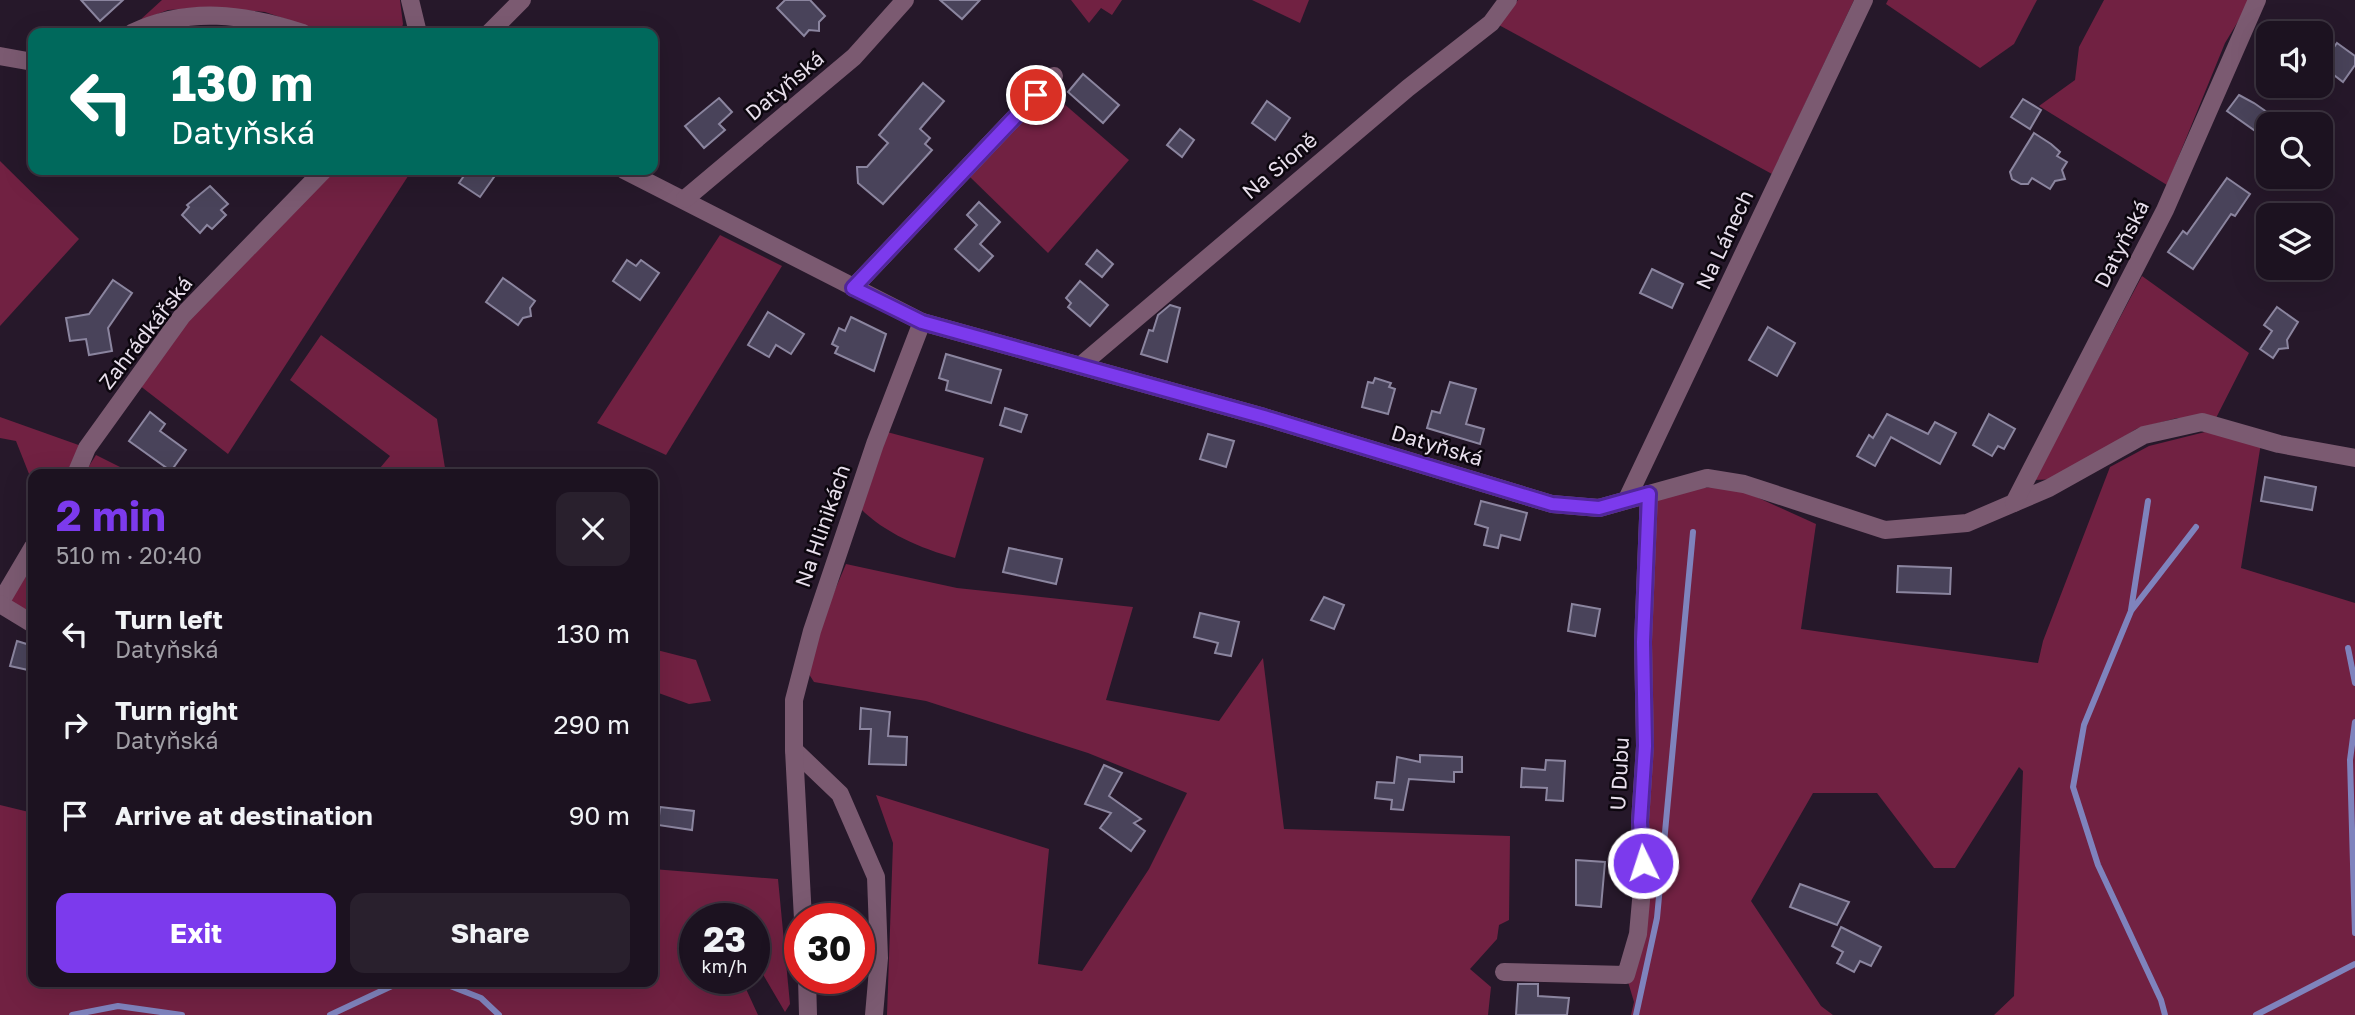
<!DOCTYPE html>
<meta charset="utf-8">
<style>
:root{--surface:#1c1220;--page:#29202d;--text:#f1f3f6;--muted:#a09ea5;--line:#3a323e;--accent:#7c3aed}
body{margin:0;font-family:"Golos Text",sans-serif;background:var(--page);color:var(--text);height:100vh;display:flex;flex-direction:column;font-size:26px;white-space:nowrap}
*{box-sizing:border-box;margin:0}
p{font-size:23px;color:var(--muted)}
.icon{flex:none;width:38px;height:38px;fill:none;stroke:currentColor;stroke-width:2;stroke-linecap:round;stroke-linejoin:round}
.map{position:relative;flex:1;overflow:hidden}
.sheet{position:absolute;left:28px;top:469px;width:630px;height:518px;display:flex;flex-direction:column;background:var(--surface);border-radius:14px;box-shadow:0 7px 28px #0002,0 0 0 2px var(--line)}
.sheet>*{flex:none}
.guide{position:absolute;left:28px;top:28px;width:630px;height:147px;border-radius:14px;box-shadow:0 7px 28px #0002,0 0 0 2px var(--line);background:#00695c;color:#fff;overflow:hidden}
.controls{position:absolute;left:2256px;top:21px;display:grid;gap:14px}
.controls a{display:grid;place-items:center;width:77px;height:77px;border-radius:14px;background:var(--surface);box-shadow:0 7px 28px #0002,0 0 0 2px var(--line);font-size:35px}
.speed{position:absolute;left:679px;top:903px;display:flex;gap:14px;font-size:35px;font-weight:700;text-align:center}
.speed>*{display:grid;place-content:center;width:91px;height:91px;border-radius:50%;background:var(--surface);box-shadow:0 7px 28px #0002,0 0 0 2px var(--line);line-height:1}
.speed small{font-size:18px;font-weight:400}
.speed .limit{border:10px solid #d22;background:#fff;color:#111}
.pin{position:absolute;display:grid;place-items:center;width:60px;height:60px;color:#fff;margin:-30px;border:4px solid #fff;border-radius:50%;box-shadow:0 2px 7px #0007}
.me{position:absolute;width:77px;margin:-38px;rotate:356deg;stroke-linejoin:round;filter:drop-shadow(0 0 5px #0008)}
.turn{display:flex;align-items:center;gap:24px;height:147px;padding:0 28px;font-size:32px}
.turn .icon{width:91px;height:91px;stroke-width:2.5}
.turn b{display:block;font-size:49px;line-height:60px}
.round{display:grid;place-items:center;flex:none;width:74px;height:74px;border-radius:14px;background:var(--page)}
.headline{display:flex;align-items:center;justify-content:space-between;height:119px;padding:0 28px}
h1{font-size:42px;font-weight:700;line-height:52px;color:var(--accent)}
.button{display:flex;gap:14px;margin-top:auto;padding:14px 28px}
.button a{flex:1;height:80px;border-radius:14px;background:var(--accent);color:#fff;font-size:28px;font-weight:700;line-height:80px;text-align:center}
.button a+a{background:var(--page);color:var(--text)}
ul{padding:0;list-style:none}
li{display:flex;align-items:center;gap:21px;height:91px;padding:0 28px}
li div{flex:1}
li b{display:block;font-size:26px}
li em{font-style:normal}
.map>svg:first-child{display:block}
.green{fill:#712142}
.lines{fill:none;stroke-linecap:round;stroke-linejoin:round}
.stream{stroke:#7f83bd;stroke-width:6}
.building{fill:#49435a;stroke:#8b859f;stroke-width:2}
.minor{stroke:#7b5a71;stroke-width:18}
.route-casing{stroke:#51269a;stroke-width:18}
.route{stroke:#7c3aed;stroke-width:12}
.labels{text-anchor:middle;stroke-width:5;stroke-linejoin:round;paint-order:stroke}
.street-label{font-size:21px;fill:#e8dfec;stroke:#0c060e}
</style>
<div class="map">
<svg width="2355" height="1015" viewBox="0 0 2355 1015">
<rect width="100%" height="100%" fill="#26182a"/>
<!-- green -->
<g class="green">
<path d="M162 0H400L403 24 400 33H327L265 12 213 7 168 10 139 21Z"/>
<path d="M1071 0H1122L1112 15 1101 8 1089 23Z"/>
<path d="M1252 0H1309L1300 23Z"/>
<path d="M1518 0H1854L1772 174 1497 24Z"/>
<path d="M1888 0H2037L2014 44 1980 68 1886 4Z"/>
<path d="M2104 0H2251L2225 43 2167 185 2039 106 2075 80 2079 47Z"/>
<path d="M1048 90 1129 160 1048 253 969 176Z"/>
<path d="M0 161 79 239 0 326Z"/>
<path d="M333 170H412L228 454 139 385 188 321Z"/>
<path d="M720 235 782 266 666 455 597 423Z"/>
<path d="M2142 276 2249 353 2216 418H2177L2136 429 2058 479 2034 480Z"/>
<path d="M321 335 437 419 446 474H375L390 456 290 380Z"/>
<path d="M0 417 87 448 69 474H33V484L16 441 0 438Z"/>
<path d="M887 432 984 458 955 558C920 548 884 533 859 507Z"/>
<path d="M2205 432 2261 443 2241 568 2355 603V1015H1994L2014 996 2023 771 2019 767 1955 868H1934L1877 793H1813L1751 901 1821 1006 1833 1015H1631L1634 1002 1626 975 1638 934 1649 494 1730 485 1816 524 1801 629 2038 663 2043 641 2110 467 2149 446Z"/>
<path d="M96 455 134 474H84Z"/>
<path d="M33 552V624L0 604Z"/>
<path d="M846 564 957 588 1133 607 1106 700 1219 721 1263 658 1284 829 1510 836 1509 920 1499 925 1497 939 1470 969 1491 987 1488 1015H887L893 843 876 795 1049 849 1038 964 1082 971 1149 869 1187 793 1088 753 926 701 814 682 803 665Z"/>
<path d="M653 649 696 660 711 701 689 704 653 691Z"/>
<path d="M0 805 33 813V982H653V869L778 879 790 1004 785 1012 754 959V919H695V978H741L758 1015H0Z"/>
</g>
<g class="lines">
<!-- stream -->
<g class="stream">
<path d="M2131 610 2148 501"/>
<path d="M2348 648 2355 683"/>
<path d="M2355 722 2350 760 2355 933"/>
<path d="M440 982 481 998 499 1015"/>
<path d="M72 1015 118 1006 182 1015"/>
<path d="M330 1015 394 985 432 982"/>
<path d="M1636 1015 1657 918 1693 532"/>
<path d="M2165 1015 2161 1000 2098 865 2073 787 2084 725 2131 611 2196 527"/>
<path d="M2256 1015 2355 964"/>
</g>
</g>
<!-- building -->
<g class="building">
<path d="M81 0H123L100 21Z"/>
<path d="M785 0H810L825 16 819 22V31L809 30 804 36 777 8Z"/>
<path d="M940 0H980L962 19Z"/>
<path d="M2337 43 2355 56V65L2343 82 2321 65Z"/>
<path d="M1083 74 1119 105 1103 123 1068 92Z"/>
<path d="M923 83 944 101 920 129 930 138 925 144 932 150 883 204 858 183 857 167H867L888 143 879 135Z"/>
<path d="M2239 95 2254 103 2284 124H2268V140L2227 111Z"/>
<path d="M719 98 732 112 719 124 725 130 704 148 685 126Z"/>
<path d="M2023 99 2041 110 2030 129 2011 117Z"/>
<path d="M1267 101 1290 118 1275 140 1252 123Z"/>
<path d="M1180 129 1194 140 1182 157 1167 145Z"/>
<path d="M2034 133 2051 144 2060 152 2057 156 2067 162 2062 170 2065 179 2055 181 2050 189 2032 178 2028 184H2021L2012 179 2010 172Z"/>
<path d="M468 170H483L494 177 480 197 459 183Z"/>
<path d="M2227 178 2250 194 2235 216 2231 214 2193 269 2168 252 2183 231 2187 234Z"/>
<path d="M210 186 228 204 221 210 226 215 212 229 207 225 200 233 182 215 189 207 187 205Z"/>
<path d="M979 202 1000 222 980 244 993 256 979 271 955 249 977 225 967 215Z"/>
<path d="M1097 250 1113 264 1102 277 1086 264Z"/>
<path d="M627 260 636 266 641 260 659 273 640 300 613 281Z"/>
<path d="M1652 269 1683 284 1672 308 1640 293Z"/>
<path d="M503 278 535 301 530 308 531 316 523 318 518 325 486 302Z"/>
<path d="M113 280 132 293 108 328 112 351 89 355 86 339 70 341 66 318 89 314Z"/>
<path d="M1080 281 1108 305 1090 326 1068 307 1071 303 1066 298Z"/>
<path d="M1170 305 1180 308 1167 362 1141 354 1149 330 1153 331 1158 315Z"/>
<path d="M2277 307 2298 322 2287 340 2288 348 2279 349 2273 358 2260 349 2272 331 2264 325Z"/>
<path d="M768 312 804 334 791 354 776 345 769 357 748 345Z"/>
<path d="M851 317 886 334 874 371 835 353 838 347 832 344 839 328 845 331Z"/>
<path d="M1768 327 1795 343 1777 376 1749 360Z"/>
<path d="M946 354 1001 370 991 403 946 390 948 381 939 378Z"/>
<path d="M1375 378 1391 383 1389 387 1395 389 1388 414 1362 407 1368 382 1373 383Z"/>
<path d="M1450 382 1476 389 1466 424 1484 429 1480 444 1427 428 1432 411 1440 413Z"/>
<path d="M1005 408 1027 415 1021 432 1000 425Z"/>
<path d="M150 412 165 424 160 431 186 450 171 471 129 441Z"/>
<path d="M1887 414 1928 434 1935 422 1956 433 1940 464 1891 437 1875 466 1857 456 1869 435 1873 438Z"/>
<path d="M1989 414 2015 429 2004 449 1998 446 1992 456 1973 445Z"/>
<path d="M1208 434 1234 441 1226 467 1200 459Z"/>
<path d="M2265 477 2316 487 2312 510 2261 501Z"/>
<path d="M1481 501 1527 513 1520 540 1501 535 1498 548 1484 545 1488 528 1475 524Z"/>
<path d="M1009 548 1062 559 1056 584 1003 572Z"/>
<path d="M1898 566 1951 568 1950 594 1897 592Z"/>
<path d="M1324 597 1344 605 1334 629 1311 620Z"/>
<path d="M1572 604 1600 609 1595 636 1568 631Z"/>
<path d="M1200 613 1239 622 1231 656 1215 653 1218 643 1194 637Z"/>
<path d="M17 641 33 646 28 670 10 666Z"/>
<path d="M861 708 890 712 888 736 907 737 906 765 869 764 871 729H860Z"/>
<path d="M1420 755 1462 757V772H1454V782L1409 779 1403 810 1391 809 1392 800 1375 798 1377 782 1394 783 1397 757 1420 762Z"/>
<path d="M1546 760 1565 761 1563 801 1546 800 1547 788 1521 787 1522 768 1545 770Z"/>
<path d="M1104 765 1122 773 1109 796 1141 819 1134 823 1145 831 1131 851 1100 828 1111 813 1085 804Z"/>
<path d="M660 807 694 811 692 830 658 825Z"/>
<path d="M1576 860 1605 862 1601 907 1576 905Z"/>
<path d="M1800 884 1849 902 1837 925 1790 907Z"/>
<path d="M1841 927 1881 947 1871 966 1860 961 1854 972 1837 963 1843 952 1832 946Z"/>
<path d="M1518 984H1538V996L1569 998 1567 1015H1516Z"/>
</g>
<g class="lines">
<!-- minor -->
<g class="minor">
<path d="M410 0 418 33"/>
<path d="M132 33C189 6 245 14 303 33"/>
<path d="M489 33 522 0"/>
<path d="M0 56 33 62"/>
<path d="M624 170 922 322 1264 417 1552 504 1599 508 1707 478 1744 484 1885 530 1967 523 2049 488 2144 435 2202 422 2279 444 2355 458"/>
<path d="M685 199 854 57 905 0"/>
<path d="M853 288 1054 76"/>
<path d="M1080 366 1408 88 1491 23 1508 0"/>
<path d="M76 474 87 448 182 316 324 170"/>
<path d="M1627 499 1864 0"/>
<path d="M2014 503 2165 210 2257 0"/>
<path d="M0 603 33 547"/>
<path d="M0 604 33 624"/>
<path d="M794 750 840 794 876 877 879 958 874 1015"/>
<path d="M803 919 794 750V700L812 631 875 444 922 322"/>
<path d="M1504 972 1626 975 1638 934 1643 878 1640 822 1645 746 1643 642 1649 494"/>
<path d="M807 978 808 1015"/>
</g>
</g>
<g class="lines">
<!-- route casing -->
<g class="route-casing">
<path id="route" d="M1036 95 853 288 922 322 1264 417 1552 504 1599 508 1649 494 1643 642 1645 746 1640 822 1643 863"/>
</g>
<!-- route -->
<use href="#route" class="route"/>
</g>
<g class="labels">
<!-- street labels -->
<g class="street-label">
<text transform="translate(785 86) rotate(-40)" y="7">Datyňská</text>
<text transform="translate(1280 166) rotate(-40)" y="7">Na Sioně</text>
<text transform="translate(1725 240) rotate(-65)" y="7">Na Lánech</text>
<text transform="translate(2122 244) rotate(-63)" y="7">Datyňská</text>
<text transform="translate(146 333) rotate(-52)" y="7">Zahrádkářská</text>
<text transform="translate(1437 446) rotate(17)" y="7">Datyňská</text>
<text transform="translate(823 526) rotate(-71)" y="7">Na Hlinikách</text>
<text transform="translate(1620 774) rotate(-87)" y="7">U Dubu</text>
</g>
</g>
</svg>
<div class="controls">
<a><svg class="icon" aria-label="sound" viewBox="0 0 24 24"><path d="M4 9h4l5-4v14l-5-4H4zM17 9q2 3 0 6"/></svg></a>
<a><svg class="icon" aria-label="search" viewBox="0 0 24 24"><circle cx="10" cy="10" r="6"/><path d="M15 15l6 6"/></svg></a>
<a><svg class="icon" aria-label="layers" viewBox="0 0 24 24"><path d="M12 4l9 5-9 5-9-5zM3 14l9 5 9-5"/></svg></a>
</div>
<div class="speed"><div>23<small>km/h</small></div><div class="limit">30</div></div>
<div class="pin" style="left:1036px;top:95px;background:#d93025"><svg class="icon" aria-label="arrive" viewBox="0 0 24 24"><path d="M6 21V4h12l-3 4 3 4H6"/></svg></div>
<svg class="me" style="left:1643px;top:863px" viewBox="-20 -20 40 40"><circle r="17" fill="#7c3aed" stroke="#fff" stroke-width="3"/><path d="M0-11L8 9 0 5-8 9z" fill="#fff"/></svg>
<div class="guide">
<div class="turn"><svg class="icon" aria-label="left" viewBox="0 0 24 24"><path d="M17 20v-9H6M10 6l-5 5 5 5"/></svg><div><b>130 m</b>Datyňská</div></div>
</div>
<section class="sheet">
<div class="headline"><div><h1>2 min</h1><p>510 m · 20:40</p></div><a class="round"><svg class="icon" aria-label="close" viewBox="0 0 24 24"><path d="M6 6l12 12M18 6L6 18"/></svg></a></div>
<ul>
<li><svg class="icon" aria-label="left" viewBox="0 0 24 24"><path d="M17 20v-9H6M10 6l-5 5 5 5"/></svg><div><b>Turn left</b><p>Datyňská</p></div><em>130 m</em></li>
<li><svg class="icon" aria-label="right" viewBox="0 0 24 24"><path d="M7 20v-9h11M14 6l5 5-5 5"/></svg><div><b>Turn right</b><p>Datyňská</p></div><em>290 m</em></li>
<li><svg class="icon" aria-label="arrive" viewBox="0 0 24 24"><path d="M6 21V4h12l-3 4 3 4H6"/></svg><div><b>Arrive at destination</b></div><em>90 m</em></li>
</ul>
<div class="button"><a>Exit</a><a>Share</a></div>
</section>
</div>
